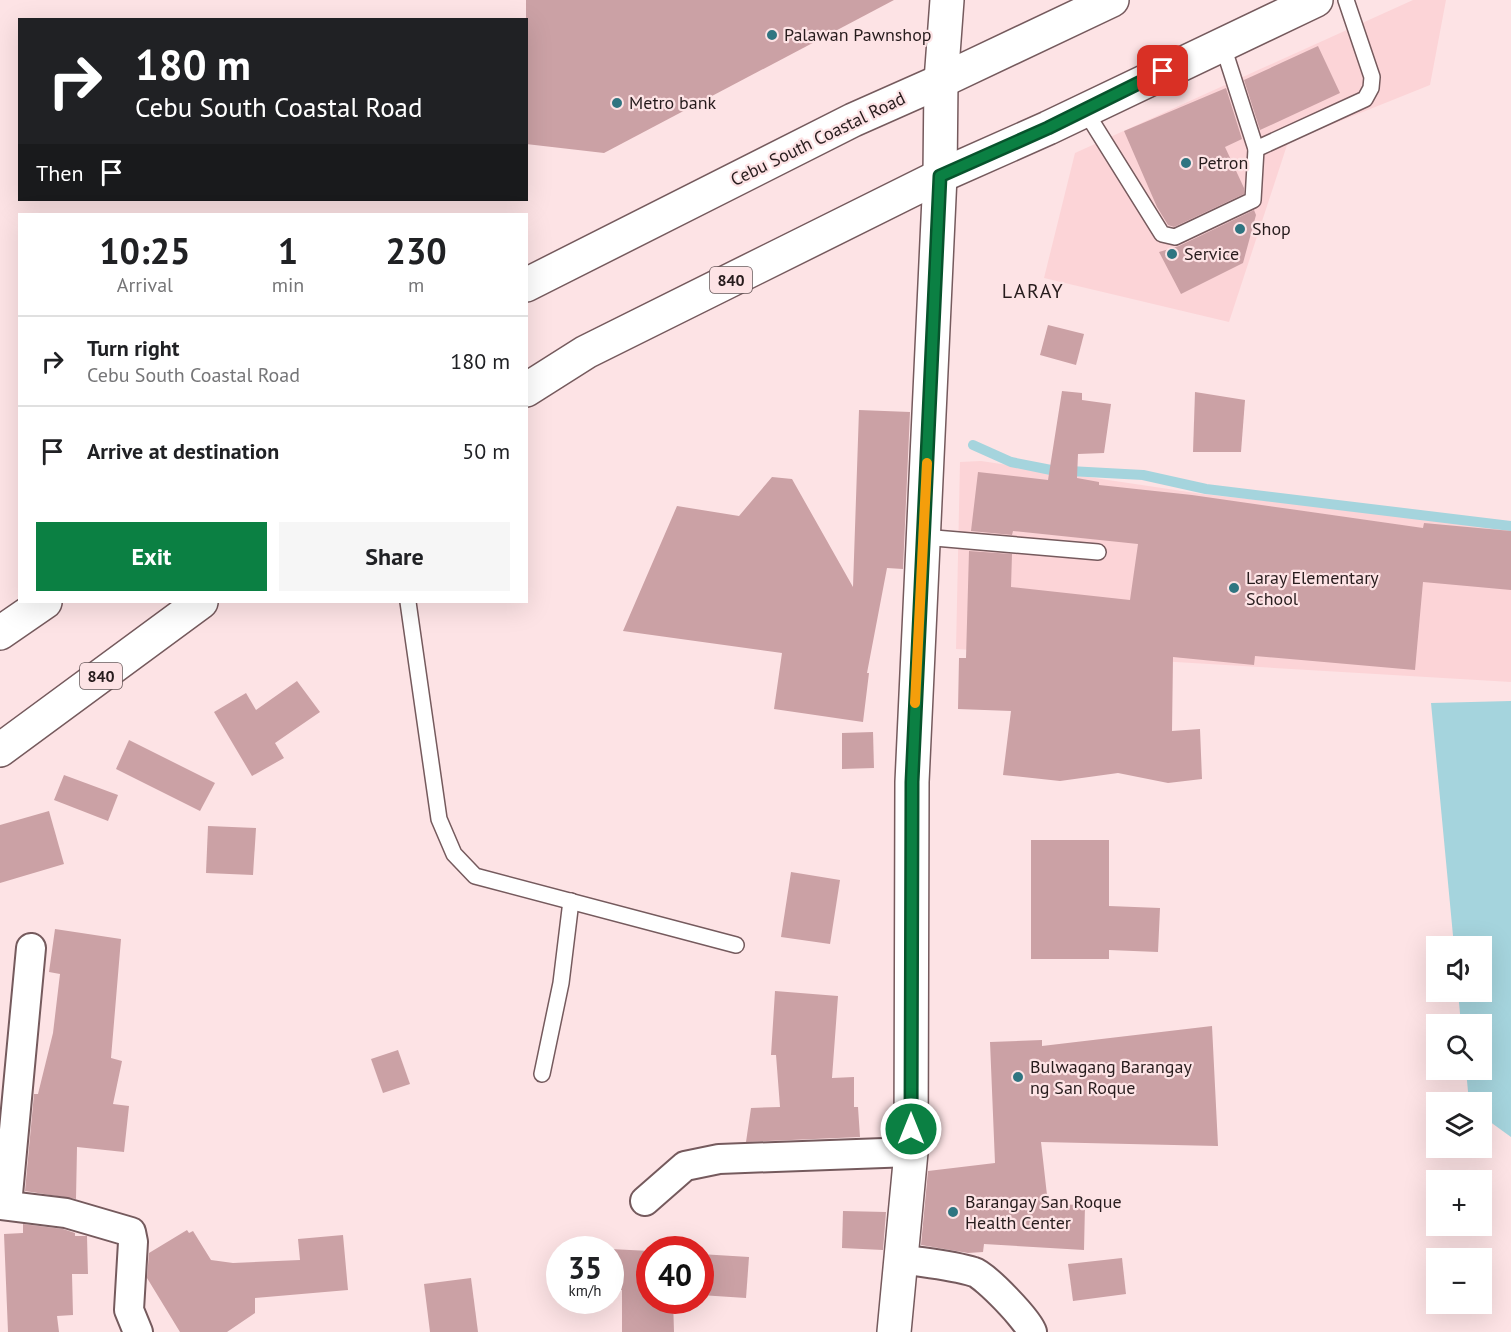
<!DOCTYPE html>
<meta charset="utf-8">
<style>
:root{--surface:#fff;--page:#f6f6f6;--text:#202124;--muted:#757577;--line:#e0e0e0;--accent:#0b8043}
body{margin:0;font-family:"PT Sans",sans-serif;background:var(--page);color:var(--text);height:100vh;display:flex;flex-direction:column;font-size:22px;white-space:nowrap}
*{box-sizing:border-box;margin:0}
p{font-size:20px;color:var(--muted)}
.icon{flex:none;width:33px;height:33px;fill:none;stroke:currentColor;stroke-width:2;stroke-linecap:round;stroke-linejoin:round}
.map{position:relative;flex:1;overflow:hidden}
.sheet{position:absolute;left:18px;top:213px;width:510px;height:390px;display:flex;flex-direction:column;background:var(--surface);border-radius:0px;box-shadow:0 6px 24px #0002}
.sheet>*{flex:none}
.top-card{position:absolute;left:18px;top:18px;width:510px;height:183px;border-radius:0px;box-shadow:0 6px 24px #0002;background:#202124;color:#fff;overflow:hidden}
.buttons{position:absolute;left:1426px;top:936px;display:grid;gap:12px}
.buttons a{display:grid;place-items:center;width:66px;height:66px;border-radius:0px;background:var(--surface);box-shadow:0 6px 24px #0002;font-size:30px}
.speed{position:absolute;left:546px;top:1236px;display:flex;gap:12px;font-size:30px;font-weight:700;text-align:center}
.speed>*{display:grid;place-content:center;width:78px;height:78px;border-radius:50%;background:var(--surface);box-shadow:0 6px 24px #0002;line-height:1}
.speed small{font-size:15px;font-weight:400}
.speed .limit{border:9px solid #d22;background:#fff;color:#111}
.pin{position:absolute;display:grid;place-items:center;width:51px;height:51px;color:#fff;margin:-26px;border-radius:12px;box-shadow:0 3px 9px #0006}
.me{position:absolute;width:66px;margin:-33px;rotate:0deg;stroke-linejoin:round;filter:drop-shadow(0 0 4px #0008)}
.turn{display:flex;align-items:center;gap:21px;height:126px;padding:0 18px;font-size:27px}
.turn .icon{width:78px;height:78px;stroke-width:2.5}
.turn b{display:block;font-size:42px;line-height:51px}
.then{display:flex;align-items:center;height:57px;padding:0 18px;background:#0003;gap:12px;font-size:22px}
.eta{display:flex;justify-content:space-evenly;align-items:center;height:102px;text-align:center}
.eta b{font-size:36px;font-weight:700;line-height:42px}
.cta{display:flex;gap:12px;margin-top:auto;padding:12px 18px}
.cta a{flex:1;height:69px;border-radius:0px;background:var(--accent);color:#fff;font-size:24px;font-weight:700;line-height:69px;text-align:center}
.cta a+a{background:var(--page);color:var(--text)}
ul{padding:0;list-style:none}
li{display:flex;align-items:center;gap:18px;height:90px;padding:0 18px;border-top:2px solid var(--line)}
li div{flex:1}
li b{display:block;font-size:22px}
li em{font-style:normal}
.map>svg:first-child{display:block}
.built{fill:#fcd4d7}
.water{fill:#a5d4dd}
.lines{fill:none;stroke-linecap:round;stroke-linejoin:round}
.stream{stroke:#a5d4dd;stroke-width:10}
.building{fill:#cba1a5}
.lane-casing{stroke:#755a5d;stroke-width:18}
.street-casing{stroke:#755a5d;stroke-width:32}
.secondary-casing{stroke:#755a5d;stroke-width:36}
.highway-casing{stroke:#755a5d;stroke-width:36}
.lane{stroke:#fff;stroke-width:15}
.street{stroke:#fff;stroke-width:28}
.secondary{stroke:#fff;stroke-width:33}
.highway{stroke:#fff;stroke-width:33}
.route-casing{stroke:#07532c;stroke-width:15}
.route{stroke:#0b8043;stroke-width:10}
.slow{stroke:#f59e0b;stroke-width:10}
.poi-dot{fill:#2f7581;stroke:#fde3e5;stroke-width:2}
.labels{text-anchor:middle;stroke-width:4.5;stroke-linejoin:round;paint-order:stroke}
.shield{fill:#fde3e5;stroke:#675859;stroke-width:1.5}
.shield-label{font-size:16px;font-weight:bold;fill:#271c1d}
.poi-label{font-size:18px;fill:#271c1d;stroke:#fde3e5;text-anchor:start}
.street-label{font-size:18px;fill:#271c1d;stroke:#fde3e5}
.neighbourhood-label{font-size:20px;letter-spacing:1.5px;fill:#271c1d;stroke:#fde3e5}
</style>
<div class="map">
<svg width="1511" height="1332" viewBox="0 0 1511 1332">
<rect width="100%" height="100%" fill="#fde3e5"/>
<!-- built -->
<g class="built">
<path d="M1413 0H1446L1430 85 1288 142 1229 322 1044 278 1075 153Z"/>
<path d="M981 461 1202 494 1511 527V682L956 649 960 462Z"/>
</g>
<!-- water -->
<path class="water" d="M1511 701V1137L1482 1116V1102H1469L1466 1070H1482V1024H1461L1458 992H1482V946H1454L1431 703Z"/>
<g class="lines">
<!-- stream -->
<path class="stream" d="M973 445 1011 462 1051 470 1143 475 1206 489 1511 526"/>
</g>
<!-- building -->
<g class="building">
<path d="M526 0H894L604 153 526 144Z"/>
<path d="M1318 46 1340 93 1260 130 1244 80Z"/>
<path d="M1226 88 1242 139 1225 147 1244 188V194L1174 227 1168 225 1157 207 1124 131Z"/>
<path d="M1254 210 1256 215 1243 263 1181 294 1159 252 1179 246Z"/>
<path d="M1048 325 1084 334 1076 365 1040 355Z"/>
<path d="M1062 391 1082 393V400L1111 404 1104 453 1078 454 1077 478 1099 482V485L1192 495 1423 528 1424 523 1511 531V590L1423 582 1415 670 1255 656 1254 665 1173 657 1172 731 1200 729 1202 779 1168 783 1118 773 1060 781 1003 775 1011 711 958 709 959 658H966L969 551 1012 554 1011 587 1130 600 1138 544 1013 531 1012 535 971 531 978 472 1048 480Z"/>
<path d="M1195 392 1245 400 1241 452H1193Z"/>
<path d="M859 410 910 412 903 569 887 568 867 673H869L863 722 774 709 782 653 623 631 677 506 739 516 772 477 792 479 853 587Z"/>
<path d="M297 681 320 712 275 743 284 758 252 776 214 712 246 693 256 710Z"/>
<path d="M873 732 874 768 842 769V733Z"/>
<path d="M129 740 215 783 200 811 116 769Z"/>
<path d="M64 775 118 795 108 821 54 800Z"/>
<path d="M49 811 64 864 0 883V825Z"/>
<path d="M208 826 256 828 253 875 206 873Z"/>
<path d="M1031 840H1109V906L1160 908 1158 952 1109 950V959H1031Z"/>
<path d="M791 872 840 880 830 944 781 937Z"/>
<path d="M55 929 121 939 111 1058 122 1061 113 1104 129 1106 124 1152 77 1147 76 1199 25 1191 34 1094H38L53 1033 60 974 49 972Z"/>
<path d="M775 991 838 996 832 1078 854 1077V1107H858L860 1137 746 1142 751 1108 780 1107 776 1055H771Z"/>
<path d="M1212 1026 1218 1146 1041 1142 1048 1204 1085 1205 1084 1250 984 1244 983 1252 968 1253 921 1245 928 1171 995 1163 990 1042 1042 1040V1046Z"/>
<path d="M398 1050 410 1084 383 1093 371 1059Z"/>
<path d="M843 1211 886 1212 883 1250 842 1248Z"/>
<path d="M23 1224 63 1229 75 1233V1236H87L88 1274H72L73 1315 57 1316 59 1332H8L4 1234 23 1233Z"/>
<path d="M187 1230 189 1233 193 1231 211 1260 233 1263 300 1260 298 1239 343 1235 348 1290 255 1298V1313L227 1332H180L147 1278 149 1253Z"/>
<path d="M610 1249 650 1251V1300H673L674 1332H622V1290H610Z"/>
<path d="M700 1254 749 1257 746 1298 700 1295Z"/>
<path d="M1122 1258 1126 1294 1073 1301 1068 1264Z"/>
<path d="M471 1278 478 1332H430L424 1284Z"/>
</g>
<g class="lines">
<!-- lane casing -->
<g class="lane-casing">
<g id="lane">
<path d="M1084 109 1162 234 1175 237 1253 200 1256 149 1222 43"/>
<path d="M1256 149 1365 99 1371 88 1372 77 1346 0"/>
<path d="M923 537 1098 552"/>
<path d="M408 602 439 819 454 854 475 876 736 945"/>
<path d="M542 1074 561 983 571 901"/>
</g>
</g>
<!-- street casing -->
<g class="street-casing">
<g id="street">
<path d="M645 1201 685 1166 719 1159 911 1152"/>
<path d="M0 1205 66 1213 131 1232 133 1242 129 1310 138 1332"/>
<path d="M7 1205 31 948"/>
<path d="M901 1259C925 1263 951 1265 974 1272 985 1275 1029 1321 1032 1332"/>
</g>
</g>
<!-- secondary casing -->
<g class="secondary-casing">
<path id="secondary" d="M894 1332 911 1152 912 782 940 176 941 81 947 0"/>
</g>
<!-- highway casing -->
<g class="highway-casing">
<g id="highway">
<path d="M526 285 853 120 941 81 1112 0"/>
<path d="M526 390 586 352 940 176 1048 128 1316 0"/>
<path d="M0 633 45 602"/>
<path d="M0 750 201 602"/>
</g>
</g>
<!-- lane -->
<use href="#lane" class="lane"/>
<!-- street -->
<use href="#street" class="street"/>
<!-- secondary -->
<use href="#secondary" class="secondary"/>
<!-- highway -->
<use href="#highway" class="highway"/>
</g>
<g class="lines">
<!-- route casing -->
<g class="route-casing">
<path id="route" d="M911 1129 912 782 940 176 1048 128 1163 71"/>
</g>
<!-- route -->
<use href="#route" class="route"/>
<!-- slow -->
<path class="slow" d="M915 703 927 463"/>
</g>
<!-- markers -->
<g class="poi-dot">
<circle cx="772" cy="35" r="6"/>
<circle cx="617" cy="103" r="6"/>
<circle cx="1186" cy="163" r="6"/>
<circle cx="1240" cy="229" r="6"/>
<circle cx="1172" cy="254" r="6"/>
<circle cx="1234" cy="588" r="6"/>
<circle cx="1018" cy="1077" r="6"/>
<circle cx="953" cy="1212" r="6"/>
</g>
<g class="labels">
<!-- shield labels -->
<g class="shield">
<rect x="710" y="267" width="42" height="26" rx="4.5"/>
<rect x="80" y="663" width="42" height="26" rx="4.5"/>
</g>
<g class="shield-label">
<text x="731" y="286">840</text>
<text x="101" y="682">840</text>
</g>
<!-- poi labels -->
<g class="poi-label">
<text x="784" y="41">Palawan Pawnshop</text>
<text x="629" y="109">Metro bank</text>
<text x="1198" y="169">Petron</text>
<text x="1252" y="235">Shop</text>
<text x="1184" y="260">Service</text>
<text x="1246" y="584">Laray Elementary<tspan x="1246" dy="21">School</tspan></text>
<text x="1030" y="1073">Bulwagang Barangay<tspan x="1030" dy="21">ng San Roque</tspan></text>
<text x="965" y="1208">Barangay San Roque<tspan x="965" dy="21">Health Center</tspan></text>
</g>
<!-- street labels -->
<g class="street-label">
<text transform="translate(818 139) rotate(-26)" y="6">Cebu South Coastal Road</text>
</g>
<!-- neighbourhood labels -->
<g class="neighbourhood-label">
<text x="1033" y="298">LARAY</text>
</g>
</g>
</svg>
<div class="buttons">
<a><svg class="icon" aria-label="sound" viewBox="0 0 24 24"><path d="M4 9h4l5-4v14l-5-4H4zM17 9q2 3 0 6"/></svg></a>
<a><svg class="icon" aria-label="search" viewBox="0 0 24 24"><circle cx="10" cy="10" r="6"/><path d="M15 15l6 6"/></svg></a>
<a><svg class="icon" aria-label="layers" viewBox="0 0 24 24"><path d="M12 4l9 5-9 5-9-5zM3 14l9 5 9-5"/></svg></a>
<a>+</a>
<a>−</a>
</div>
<div class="speed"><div>35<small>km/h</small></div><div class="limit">40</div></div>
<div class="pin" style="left:1163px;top:71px;background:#d93025"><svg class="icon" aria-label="arrive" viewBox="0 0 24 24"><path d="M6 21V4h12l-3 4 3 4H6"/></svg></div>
<svg class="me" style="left:911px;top:1129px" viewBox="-20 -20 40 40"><circle r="17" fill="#0b8043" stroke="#fff" stroke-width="3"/><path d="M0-11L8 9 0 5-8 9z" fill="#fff"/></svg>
<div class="top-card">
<div class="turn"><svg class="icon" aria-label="right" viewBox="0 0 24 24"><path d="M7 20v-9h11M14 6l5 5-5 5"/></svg><div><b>180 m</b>Cebu South Coastal Road</div></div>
<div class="then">Then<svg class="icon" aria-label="arrive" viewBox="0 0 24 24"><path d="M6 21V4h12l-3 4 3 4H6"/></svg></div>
</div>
<section class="sheet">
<div class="eta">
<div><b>10:25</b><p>Arrival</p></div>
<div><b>1</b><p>min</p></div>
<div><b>230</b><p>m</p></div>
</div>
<ul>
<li><svg class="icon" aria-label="right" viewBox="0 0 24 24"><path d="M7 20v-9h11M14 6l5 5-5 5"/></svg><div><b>Turn right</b><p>Cebu South Coastal Road</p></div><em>180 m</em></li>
<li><svg class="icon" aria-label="arrive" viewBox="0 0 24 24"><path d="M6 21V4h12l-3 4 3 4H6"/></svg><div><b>Arrive at destination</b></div><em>50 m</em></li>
</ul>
<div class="cta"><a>Exit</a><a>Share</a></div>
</section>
</div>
